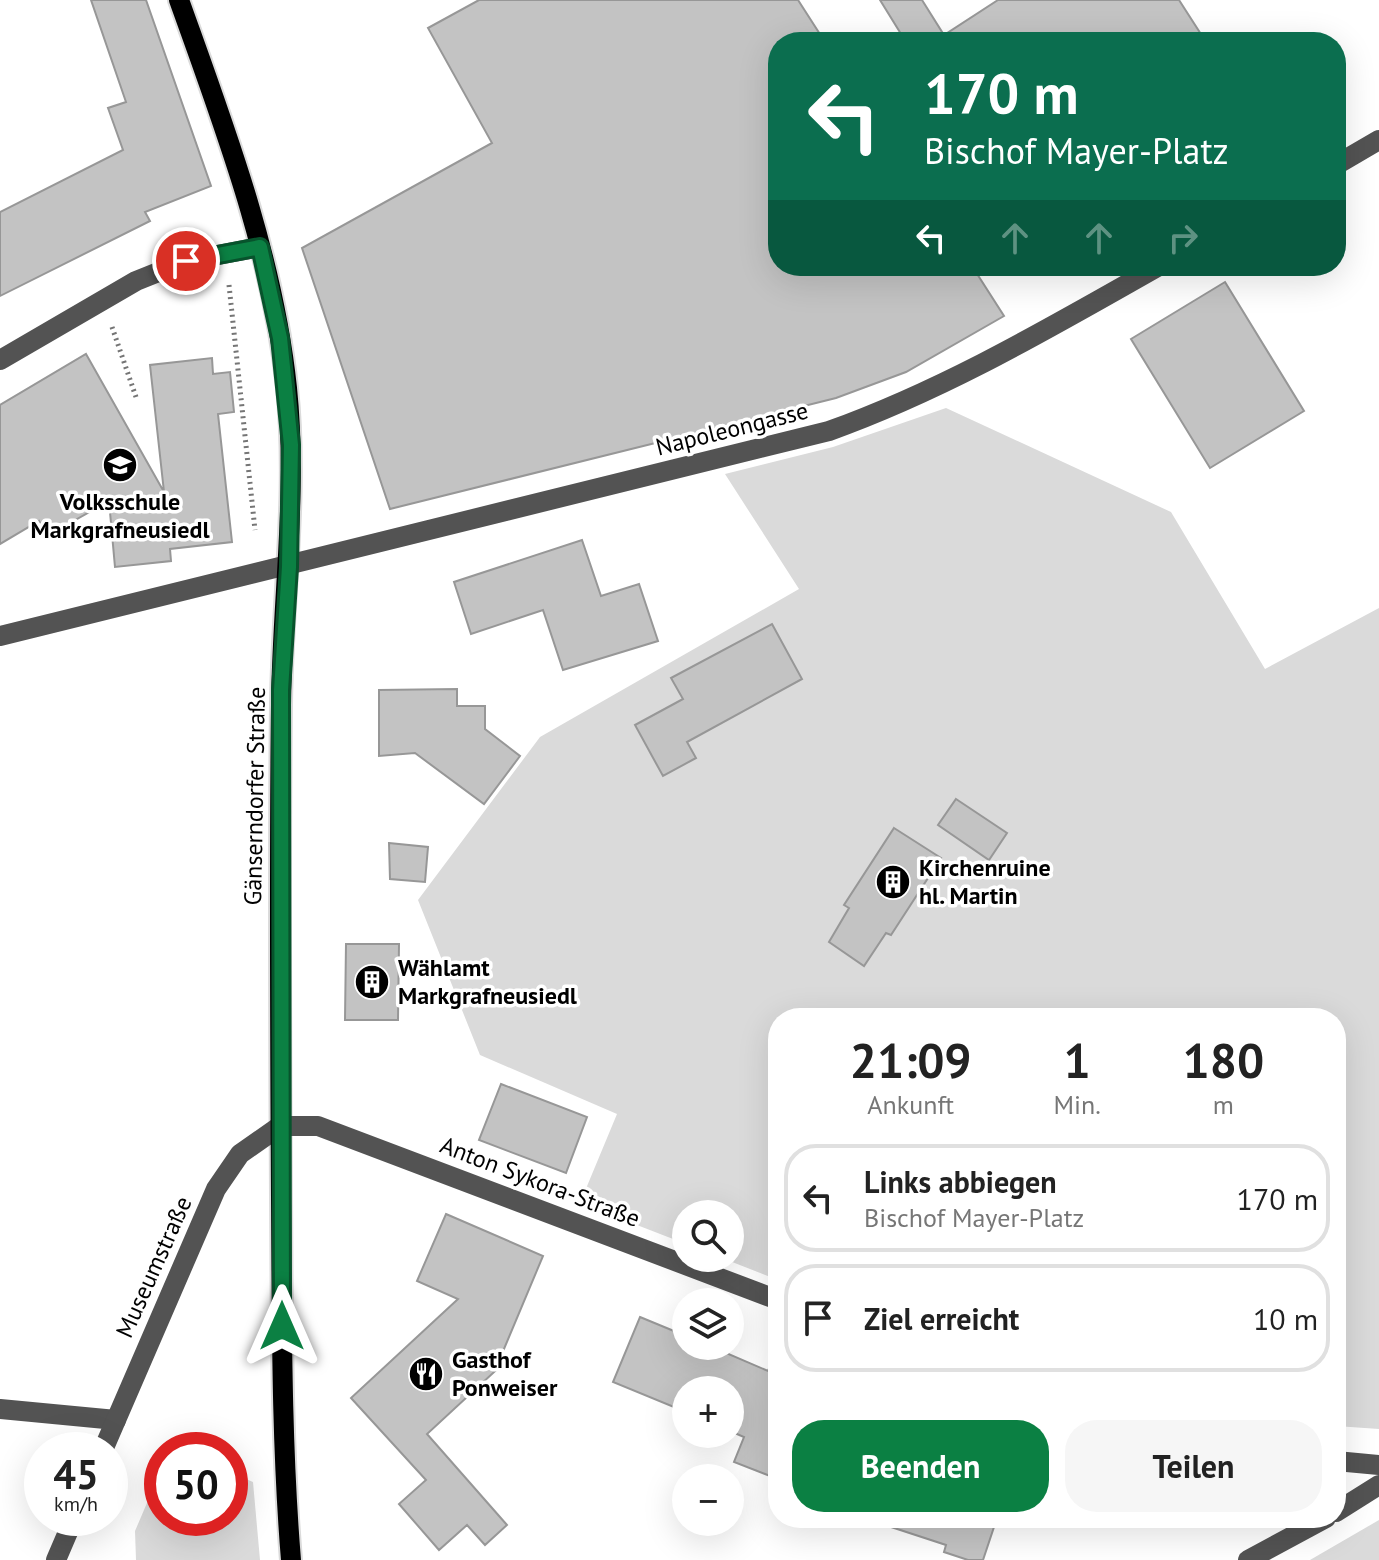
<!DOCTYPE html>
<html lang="de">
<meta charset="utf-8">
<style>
:root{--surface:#fff;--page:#f6f6f6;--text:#222;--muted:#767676;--line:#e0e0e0;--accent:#0b8043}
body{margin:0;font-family:"PT Sans",sans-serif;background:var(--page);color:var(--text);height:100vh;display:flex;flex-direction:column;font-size:30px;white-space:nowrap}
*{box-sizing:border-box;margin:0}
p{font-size:26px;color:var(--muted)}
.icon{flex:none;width:44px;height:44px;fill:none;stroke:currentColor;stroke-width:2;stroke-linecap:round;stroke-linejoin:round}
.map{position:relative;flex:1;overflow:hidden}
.details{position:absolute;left:768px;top:1008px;width:578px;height:520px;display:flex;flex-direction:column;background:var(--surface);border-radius:32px;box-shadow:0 8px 32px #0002}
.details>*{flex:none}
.banner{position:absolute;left:768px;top:32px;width:578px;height:244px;border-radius:32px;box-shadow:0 8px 32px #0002;background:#0b6e4f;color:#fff;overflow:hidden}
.fabs{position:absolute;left:672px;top:1200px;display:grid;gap:16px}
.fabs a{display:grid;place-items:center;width:72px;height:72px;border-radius:50%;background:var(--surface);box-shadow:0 8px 32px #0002;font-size:40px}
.speed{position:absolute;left:24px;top:1432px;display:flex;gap:16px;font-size:40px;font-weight:700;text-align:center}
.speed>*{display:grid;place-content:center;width:104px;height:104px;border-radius:50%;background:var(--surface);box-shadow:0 8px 32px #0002;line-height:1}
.speed small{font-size:20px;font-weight:400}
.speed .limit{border:12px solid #d22;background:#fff;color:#111}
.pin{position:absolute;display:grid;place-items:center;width:68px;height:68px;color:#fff;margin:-34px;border:4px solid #fff;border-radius:50%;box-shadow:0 2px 8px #0007}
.me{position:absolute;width:88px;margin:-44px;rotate:0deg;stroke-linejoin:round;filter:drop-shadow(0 0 6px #0008)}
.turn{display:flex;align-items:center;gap:28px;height:168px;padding:0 24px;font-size:36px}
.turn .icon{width:104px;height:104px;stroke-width:2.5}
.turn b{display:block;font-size:56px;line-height:68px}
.lanes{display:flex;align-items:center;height:76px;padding:0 24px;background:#0003;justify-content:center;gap:40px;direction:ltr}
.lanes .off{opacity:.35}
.eta{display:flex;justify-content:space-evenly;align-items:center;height:136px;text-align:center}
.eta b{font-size:48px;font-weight:600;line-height:56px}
.button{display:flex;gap:16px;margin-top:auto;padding:16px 24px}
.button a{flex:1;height:92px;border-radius:32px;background:var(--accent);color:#fff;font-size:32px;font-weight:600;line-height:92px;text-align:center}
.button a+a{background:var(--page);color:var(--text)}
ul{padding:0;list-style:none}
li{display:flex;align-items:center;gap:24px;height:108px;margin:0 16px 12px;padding:0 8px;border:4px solid var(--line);border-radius:32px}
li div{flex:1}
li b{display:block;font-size:30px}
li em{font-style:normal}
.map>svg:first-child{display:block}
.green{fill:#dadada}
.building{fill:#c3c3c3;stroke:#979797;stroke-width:2}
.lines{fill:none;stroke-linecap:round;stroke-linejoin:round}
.major-casing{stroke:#dbdbdb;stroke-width:24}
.path{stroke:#757575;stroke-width:5;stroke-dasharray:2 4;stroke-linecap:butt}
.minor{stroke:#535353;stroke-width:20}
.major{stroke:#000;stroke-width:20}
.route-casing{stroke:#07532c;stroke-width:20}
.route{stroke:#0b8043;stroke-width:14}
.labels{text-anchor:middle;stroke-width:7;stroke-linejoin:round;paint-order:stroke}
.street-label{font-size:24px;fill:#000;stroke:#fff}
.poi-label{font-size:24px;font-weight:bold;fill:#000;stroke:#fff;text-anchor:start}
</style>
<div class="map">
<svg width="1379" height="1560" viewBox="0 0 1379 1560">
<rect width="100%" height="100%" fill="#fff"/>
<!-- green -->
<g class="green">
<path d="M946 408 1171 512 1265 669 1379 608V1429L1336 1426V1018H778V1280L722 1258H730V1214H686V1244L580 1203 617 1114 480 1055 418 900 540 737 799 589 725 474 833 447Z"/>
<path d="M162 1468V1518H230V1472L253 1482 260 1560H136L135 1531Z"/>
<path d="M1379 1520V1560H1310Z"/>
</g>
<!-- building -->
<g class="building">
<path d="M91 0H146L211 186 145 212 150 221 0 296V212L123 150 108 108 126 102Z"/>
<path d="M479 0H798L825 42H778V266H972L1004 316 906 372 836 398 390 509 302 248 492 143 428 28Z"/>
<path d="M880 0H922L944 35 998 0H1179L1206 42H906Z"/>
<path d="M1225 282 1304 411 1210 468 1131 339Z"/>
<path d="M86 354 164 492 150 365 212 358 213 374 230 372 234 412 218 414 232 542 170 549 171 561 115 567 109 501 47 536 39 521 0 544V405Z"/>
<path d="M582 540 601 596 639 584 658 641 563 670 543 610 471 634 454 582Z"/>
<path d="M772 624 802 679 687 742 696 758 663 776 635 725 683 699 671 678Z"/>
<path d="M457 689V706H485V729L520 756 484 804 415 753 379 756V690Z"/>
<path d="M956 799 1007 833 989 860 938 825Z"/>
<path d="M894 828 941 858 891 935 886 933 864 966 829 942 849 908 844 905Z"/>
<path d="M389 843 428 847 425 882 390 879Z"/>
<path d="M346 944H399L398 1020H345Z"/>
<path d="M501 1084 587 1117 566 1173 479 1140Z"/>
<path d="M446 1214 543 1256 501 1356 506 1361 427 1434 507 1525 485 1545 467 1525 439 1550 399 1504 426 1480 351 1398 458 1299 417 1281Z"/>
<path d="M640 1317 686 1336V1346H710L768 1371 774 1355H778V1479L734 1462 744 1437 730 1431V1390H686V1412L613 1382Z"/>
<path d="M886 1518H997L983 1560H968L944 1552 946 1545 885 1525Z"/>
</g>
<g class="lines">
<!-- major casing -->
<g class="major-casing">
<path id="major" d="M179 0C224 126 273 254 287 388 298 494 282 599 281 705 279 868 280 1032 281 1196 282 1317 281 1439 291 1560"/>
</g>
<!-- path -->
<g class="path">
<path d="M229 285 255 530"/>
<path d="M112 327 136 397"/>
</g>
<!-- minor -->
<g class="minor">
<path d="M1336 165 1379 140"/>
<path d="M0 360 136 281 186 261 260 247"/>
<path d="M0 636 829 431C946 389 1051 327 1159 266"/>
<path d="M0 1409 116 1420"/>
<path d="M103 1450 216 1189 240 1154 280 1126H318L778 1300"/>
<path d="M1336 1461 1379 1465"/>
<path d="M1336 1512 1379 1485"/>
<path d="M56 1560 74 1518"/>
<path d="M1248 1560 1326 1518"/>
</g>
<!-- major -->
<use href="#major" class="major"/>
</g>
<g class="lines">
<!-- route casing -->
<g class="route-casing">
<path id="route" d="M186 261 260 247 280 338 291 445 289 567 281 690 282 1326"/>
</g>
<!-- route -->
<use href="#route" class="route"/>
</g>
<!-- icons -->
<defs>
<g id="school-disc" transform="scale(1.8)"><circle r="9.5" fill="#000" stroke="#fff"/><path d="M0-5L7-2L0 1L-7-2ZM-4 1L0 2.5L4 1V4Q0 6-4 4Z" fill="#fff"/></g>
<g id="building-disc" transform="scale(1.8)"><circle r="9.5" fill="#000" stroke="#fff"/><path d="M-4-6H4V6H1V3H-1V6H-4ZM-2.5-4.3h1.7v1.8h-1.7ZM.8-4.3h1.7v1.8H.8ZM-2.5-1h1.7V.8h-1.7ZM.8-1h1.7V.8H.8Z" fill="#fff"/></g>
<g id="restaurant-disc" transform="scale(1.8)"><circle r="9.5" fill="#000" stroke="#fff"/><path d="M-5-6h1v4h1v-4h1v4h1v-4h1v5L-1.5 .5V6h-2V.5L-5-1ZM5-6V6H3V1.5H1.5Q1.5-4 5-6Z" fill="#fff"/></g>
</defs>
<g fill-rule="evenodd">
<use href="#school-disc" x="120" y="465"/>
<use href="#building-disc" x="893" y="882"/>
<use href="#building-disc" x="372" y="982"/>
<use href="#restaurant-disc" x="426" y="1374"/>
</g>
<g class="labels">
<!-- street labels -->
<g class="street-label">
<text transform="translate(732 429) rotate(-14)" y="8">Napoleongasse</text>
<text transform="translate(255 796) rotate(-89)" y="8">Gänserndorfer Straße</text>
<text transform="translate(540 1182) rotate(21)" y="8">Anton Sykora-Straße</text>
<text transform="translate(154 1267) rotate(-66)" y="8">Museumstraße</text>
</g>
<!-- poi labels -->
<g class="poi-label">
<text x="120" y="510" text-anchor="middle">Volksschule<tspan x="120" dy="28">Markgrafneusiedl</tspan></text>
<text x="919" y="876">Kirchenruine<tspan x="919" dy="28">hl. Martin</tspan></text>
<text x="398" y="976">Wählamt<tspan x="398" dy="28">Markgrafneusiedl</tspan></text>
<text x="452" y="1368">Gasthof<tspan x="452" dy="28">Ponweiser</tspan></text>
</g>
</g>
</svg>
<div class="fabs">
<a><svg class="icon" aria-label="search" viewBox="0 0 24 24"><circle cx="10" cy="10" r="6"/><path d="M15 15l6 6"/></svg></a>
<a><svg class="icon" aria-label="layers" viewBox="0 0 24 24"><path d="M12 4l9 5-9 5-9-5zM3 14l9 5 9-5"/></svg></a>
<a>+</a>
<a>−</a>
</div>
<div class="speed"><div>45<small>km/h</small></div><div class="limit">50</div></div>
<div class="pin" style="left:186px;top:261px;background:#d93025"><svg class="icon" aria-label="arrive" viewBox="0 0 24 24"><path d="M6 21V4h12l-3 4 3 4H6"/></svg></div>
<svg class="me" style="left:282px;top:1326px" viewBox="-20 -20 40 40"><path d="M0-17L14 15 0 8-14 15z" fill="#0b8043" stroke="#fff" stroke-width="4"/></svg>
<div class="banner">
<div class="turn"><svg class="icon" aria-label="left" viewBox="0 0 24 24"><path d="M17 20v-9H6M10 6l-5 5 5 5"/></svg><div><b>170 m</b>Bischof Mayer-Platz</div></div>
<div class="lanes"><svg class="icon" aria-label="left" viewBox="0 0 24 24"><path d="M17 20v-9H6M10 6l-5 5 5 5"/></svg><svg class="icon off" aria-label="ahead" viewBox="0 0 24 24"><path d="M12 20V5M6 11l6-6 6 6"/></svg><svg class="icon off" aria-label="ahead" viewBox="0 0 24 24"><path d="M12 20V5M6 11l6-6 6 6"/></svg><svg class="icon off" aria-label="right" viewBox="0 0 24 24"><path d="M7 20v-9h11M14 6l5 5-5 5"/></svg></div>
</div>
<section class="details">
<div class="eta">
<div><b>21:09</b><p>Ankunft</p></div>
<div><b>1</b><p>Min.</p></div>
<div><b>180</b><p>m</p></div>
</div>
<ul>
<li><svg class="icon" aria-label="left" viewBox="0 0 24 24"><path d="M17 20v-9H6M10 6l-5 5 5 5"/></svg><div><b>Links abbiegen</b><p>Bischof Mayer-Platz</p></div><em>170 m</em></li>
<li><svg class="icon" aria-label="arrive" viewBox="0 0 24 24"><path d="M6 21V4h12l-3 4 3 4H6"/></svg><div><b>Ziel erreicht</b></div><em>10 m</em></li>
</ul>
<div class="button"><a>Beenden</a><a>Teilen</a></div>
</section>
</div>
